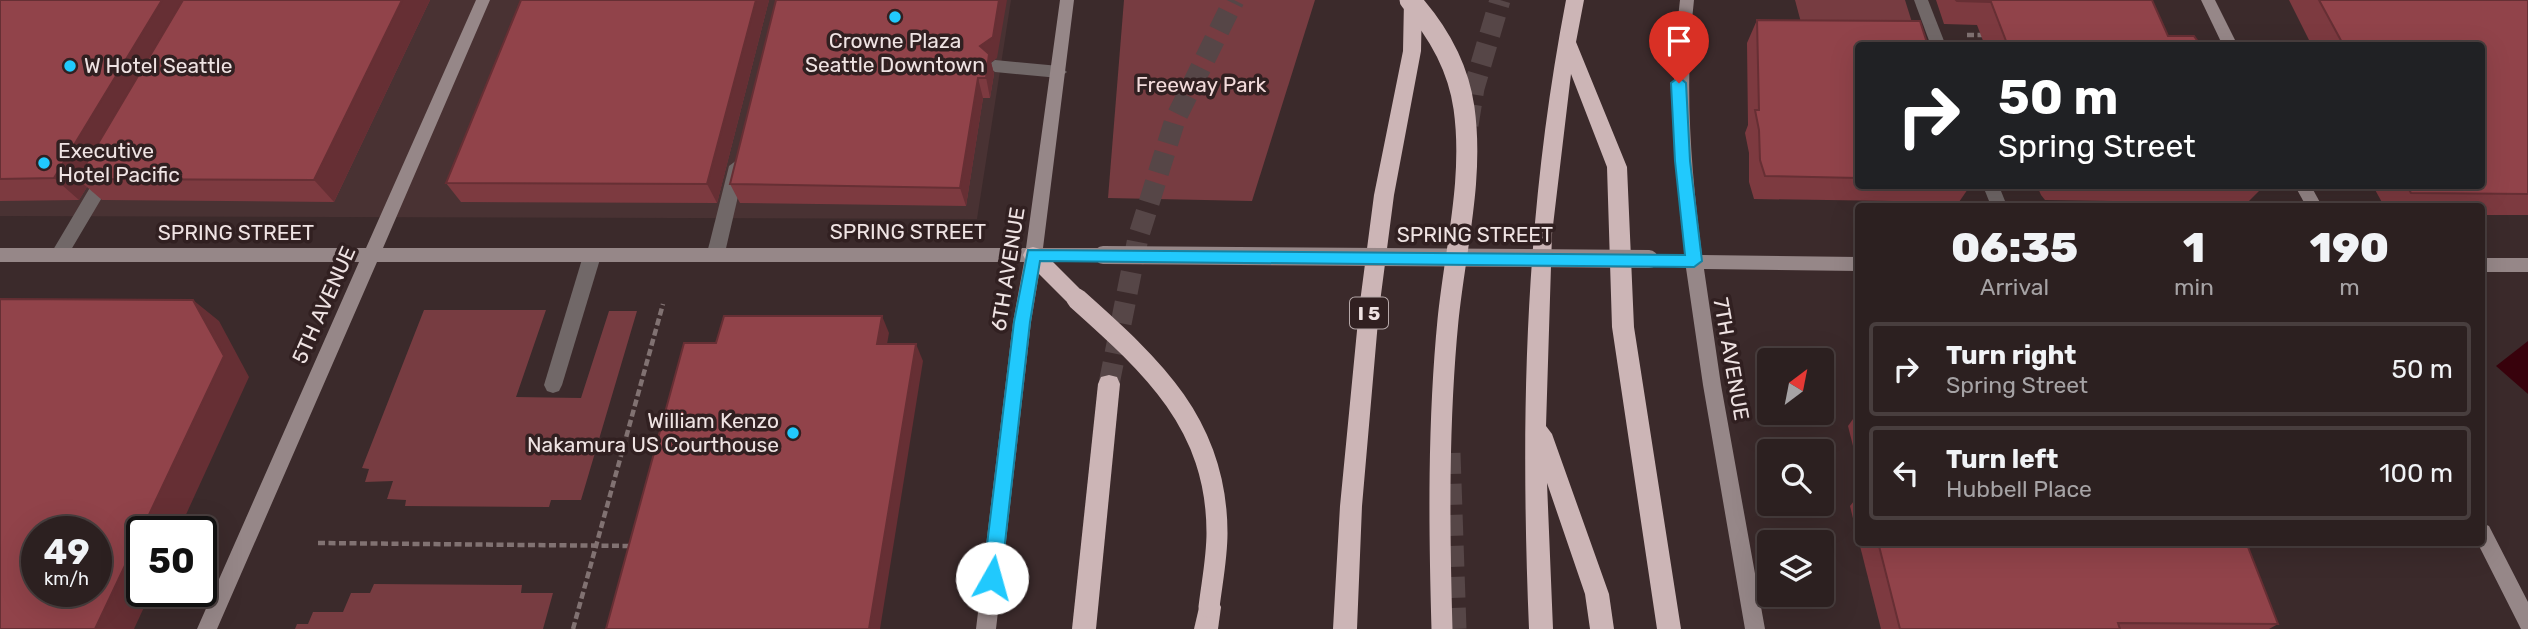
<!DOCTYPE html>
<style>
:root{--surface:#2c2020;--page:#382d2d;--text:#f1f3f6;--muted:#a6a3a5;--line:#483e3e}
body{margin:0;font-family:Rubik,sans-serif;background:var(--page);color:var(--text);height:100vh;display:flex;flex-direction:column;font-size:26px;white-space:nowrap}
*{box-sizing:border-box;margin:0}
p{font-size:23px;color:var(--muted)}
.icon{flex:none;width:38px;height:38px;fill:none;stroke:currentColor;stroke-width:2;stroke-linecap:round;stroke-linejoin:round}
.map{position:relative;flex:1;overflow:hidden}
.side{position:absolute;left:1855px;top:203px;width:630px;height:343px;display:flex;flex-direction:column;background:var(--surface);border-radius:7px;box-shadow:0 7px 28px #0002,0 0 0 2px var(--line)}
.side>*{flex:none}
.top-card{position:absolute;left:1855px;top:42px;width:630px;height:147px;border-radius:7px;box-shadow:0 7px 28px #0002,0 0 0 2px var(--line);background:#202124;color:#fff;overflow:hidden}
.needle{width:46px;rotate:32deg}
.controls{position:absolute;left:1757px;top:348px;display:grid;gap:14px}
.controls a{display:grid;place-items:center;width:77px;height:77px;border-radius:7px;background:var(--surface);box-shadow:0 7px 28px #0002,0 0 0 2px var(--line);font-size:35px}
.speed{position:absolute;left:21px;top:516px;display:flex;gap:14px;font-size:35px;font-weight:700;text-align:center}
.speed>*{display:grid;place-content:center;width:91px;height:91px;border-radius:50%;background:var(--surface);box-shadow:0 7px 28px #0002,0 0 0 2px var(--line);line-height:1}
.speed small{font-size:18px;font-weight:400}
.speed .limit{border:4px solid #111;border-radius:10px;background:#fff;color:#111}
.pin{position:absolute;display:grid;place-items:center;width:60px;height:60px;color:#fff;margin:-72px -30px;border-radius:50% 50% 50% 0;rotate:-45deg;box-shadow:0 0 7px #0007}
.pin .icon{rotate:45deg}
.me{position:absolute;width:77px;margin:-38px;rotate:7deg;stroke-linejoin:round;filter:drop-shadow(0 0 5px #0008)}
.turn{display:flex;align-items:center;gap:24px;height:147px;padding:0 28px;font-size:32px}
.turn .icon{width:91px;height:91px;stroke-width:2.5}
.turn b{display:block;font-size:49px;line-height:60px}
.eta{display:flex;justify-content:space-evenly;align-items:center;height:119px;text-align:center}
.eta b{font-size:42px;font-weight:800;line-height:49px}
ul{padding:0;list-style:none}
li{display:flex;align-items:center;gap:21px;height:94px;margin:0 14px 10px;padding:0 14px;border:4px solid var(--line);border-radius:7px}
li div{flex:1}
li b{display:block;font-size:26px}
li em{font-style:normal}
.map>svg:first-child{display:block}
.built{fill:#493233}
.green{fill:#773c41}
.water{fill:#38020c}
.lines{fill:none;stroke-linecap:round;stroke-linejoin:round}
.highway-tunnel{stroke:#564647;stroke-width:21;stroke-dasharray:21 10;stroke-linecap:butt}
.path{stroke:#817272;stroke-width:4.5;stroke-dasharray:7 3.5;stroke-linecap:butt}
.lane{fill:#716868;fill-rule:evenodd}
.secondary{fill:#968788;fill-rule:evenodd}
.highway{fill:#ccb5b6;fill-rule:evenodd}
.secondary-bridge{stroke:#968788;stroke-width:18}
.highway-bridge{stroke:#ccb5b6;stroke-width:21}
.wall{fill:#7d3a40}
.shaded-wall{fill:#662f34}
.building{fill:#91434a;stroke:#662f34;stroke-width:2;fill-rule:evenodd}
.route{fill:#21c9fd;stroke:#1583a4;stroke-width:2}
.poi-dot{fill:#21c9fd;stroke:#312021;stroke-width:2.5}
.labels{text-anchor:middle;stroke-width:7;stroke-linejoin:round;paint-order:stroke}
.shield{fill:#312021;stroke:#b6a8a9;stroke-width:2}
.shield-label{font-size:19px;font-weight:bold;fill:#efe3e3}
.poi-label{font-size:21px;fill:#efe3e3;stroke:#312021;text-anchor:start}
.park-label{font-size:21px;fill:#f3dbdb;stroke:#312021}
.street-label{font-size:21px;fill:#efe3e3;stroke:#312021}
</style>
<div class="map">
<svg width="2528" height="629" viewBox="0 0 2528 629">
<rect width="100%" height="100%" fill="#3b2a2b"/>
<!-- built -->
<path class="built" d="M0 0H1011L977 219 0 216Z"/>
<!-- green -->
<g class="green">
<path d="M1124 0H1315L1252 201 1108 198Z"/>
<path d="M1795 0H1905L1915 32 1803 30Z"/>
<path d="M424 310H546L516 397 581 398 609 311H637L581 500H551L549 507 405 506 406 500 387 499 393 481 365 482 369 469 362 468Z"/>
<path d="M374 584 522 585 521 593H553L543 629H295L297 624H308L313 612H343L351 593H370Z"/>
</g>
<!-- water -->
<path class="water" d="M2528 341V394L2496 366Z"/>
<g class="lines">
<!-- highway-tunnel -->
<g class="highway-tunnel">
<path d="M1468 125 1474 88 1500 0"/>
<path d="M1109 384 1138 238 1175 120 1234 0"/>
<path d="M1450 453 1456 629"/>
</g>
<!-- path -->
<g class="path">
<path d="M1967 35H1986"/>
<path d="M318 543 634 546"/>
<path d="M573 629 663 304"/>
</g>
<!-- lane -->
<g class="lane">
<path d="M1914 0H1928L1946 46H1931Z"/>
<path d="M995 60 1059 66 1067 72 1059 78 995 72 987 66Z"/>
<path d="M737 160 745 166 724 257 721 262H709L706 257 729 166Z"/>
<path d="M107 168 115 174 113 179 65 260H53L50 255 53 250 101 169Z"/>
<path d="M1983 186H1999L2007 206H1991Z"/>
<path d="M592 249 598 251 601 256 562 385 559 391 553 393 547 391 544 385 583 256 586 251Z"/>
</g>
<!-- secondary -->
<g class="secondary">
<path d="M476 0H490L383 248H1026L1060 0H1074L1043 248H1103L1109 250 1112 255 1109 260 1103 262H1041L1031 322 996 629H976L1013 322 1024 262H377L217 629H197L359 262H0V248H366Z"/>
<path d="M1680 0H1694C1684 85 1691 170 1702 255L1858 257V271L1704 269 1721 385 1765 629H1745L1703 385 1686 268 1643 264 1640 259 1643 254H1685C1674 169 1669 85 1680 0Z"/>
<path d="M2201 0H2215L2238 46H2223Z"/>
<path d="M2295 186H2311L2322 206H2306Z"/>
<rect x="2482" y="258" width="46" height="14"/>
<path d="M2482 523 2489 526 2528 602V629H2521L2477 542H2482Z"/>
</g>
<!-- highway -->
<g class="highway">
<path d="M1404 0H1422L1421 51 1394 195 1379 310 1362 506 1357 629H1333L1340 506 1359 310 1374 195 1403 51Z"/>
<path d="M1566 0H1584L1576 42 1627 167 1634 327 1681 629H1657L1612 327 1607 167 1571 74 1552 234 1546 426 1552 434 1609 594 1614 629H1590L1585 594 1547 483 1553 629H1529C1520 412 1525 214 1566 0Z"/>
<path d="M1033 247 1040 249 1084 293 1087 299 1084 305 1077 308 1070 305 1026 261 1023 255 1026 249Z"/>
<path d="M1109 375 1117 377 1120 384 1096 629H1072L1098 384 1101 377Z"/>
<path d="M1209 596 1217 599 1221 607 1218 629H1194L1201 599Z"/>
</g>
<!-- secondary-bridge -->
<path class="secondary-bridge" d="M1103 255 1649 259"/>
<!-- highway-bridge -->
<g class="highway-bridge">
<path d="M1410 0C1438 31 1458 66 1464 108 1474 179 1455 250 1448 320 1438 423 1439 526 1442 629"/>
<path d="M1077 299C1152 366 1217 424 1217 533 1217 558 1212 582 1209 607"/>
</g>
</g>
<!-- wall -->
<g class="wall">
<path d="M0 0H430L334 202 102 200 87 187 79 200 0 201Z"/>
<path d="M769 0 717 203 461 202 446 183Z"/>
<path d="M1936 0H2152L2168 36 2201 46H1985L1977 25 1944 24Z"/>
<path d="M2289 0H2528V215H2482V206H2384L2373 186H2482V46H2312Z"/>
<path d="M1757 20 1858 46V186H1970L1959 202 1754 199 1749 182V153L1745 133 1748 125 1747 43Z"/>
<path d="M997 58 991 62 994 74 990 98H983L966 206 740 203 730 184Z"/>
<path d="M2037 186H2264L2247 203 2045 200 2041 195Z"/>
<path d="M1858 412V466L1848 426Z"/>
<path d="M1858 496V539L1850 506Z"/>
<path d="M1859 542H2246L2278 624 2269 629H1881Z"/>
</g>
<!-- shaded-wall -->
<g class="shaded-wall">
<path d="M162 0H197L77 179 87 187 79 200 54 178Z"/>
<path d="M402 0H430L334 202 314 180Z"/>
<path d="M756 0H769L717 203 707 184Z"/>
<path d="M999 0H1007L997 58 991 62 994 74 990 98 980 46Z"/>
<path d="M978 78 983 98 966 206 960 188Z"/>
<path d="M193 300 219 321 249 377 178 532H142V592H151L134 629H95Z"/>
<path d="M882 316 889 333 884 361 877 344Z"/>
<path d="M916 344 923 361 880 629H869Z"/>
</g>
<!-- building -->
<g class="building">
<path d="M0 0H162L54 178 0 179Z"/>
<path d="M183 0H402L314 180 77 179Z"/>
<path d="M521 0H756L707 184 446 183Z"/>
<path d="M776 0H999L993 37 980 46 989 54 986 78H978L960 188 730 184Z"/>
<path d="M1956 0H2152L2168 36H2194L2201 46H2008L1991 2 1957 1Z"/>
<path d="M2319 0H2528V194L2411 193 2407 186H2482V46H2344Z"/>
<path d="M1757 20 1920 21 1928 46H1858V178L1765 176 1760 160 1759 130 1755 110H1759Z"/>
<path d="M0 299 193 300 224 356 95 629H0ZM37 532H96V592H37Z"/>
<path d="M724 316H882L877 344H916L869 629H606L684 343H716Z"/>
<path d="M1878 542H2246L2278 624 2118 623 2120 629H1900Z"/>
</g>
<!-- route -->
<path class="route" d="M1679 77 1686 83 1690 161 1702 261 1694 267 1040 261 1030 322 1001 578 998 584 992 586 986 584 983 578 1014 322 1028 250 1685 255 1675 161 1671 83Z"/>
<!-- markers -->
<g class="poi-dot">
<circle cx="895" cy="17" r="7"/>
<circle cx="70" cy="66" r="7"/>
<circle cx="44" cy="163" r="7"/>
<circle cx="793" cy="433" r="7"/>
</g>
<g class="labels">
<!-- shield labels -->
<rect class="shield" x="1350" y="297.5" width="38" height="31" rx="5"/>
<g class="shield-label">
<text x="1369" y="320">I 5</text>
</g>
<!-- poi labels -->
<g class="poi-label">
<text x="895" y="48" text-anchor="middle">Crowne Plaza<tspan x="895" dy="24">Seattle Downtown</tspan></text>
<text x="84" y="73">W Hotel Seattle</text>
<text x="58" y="158">Executive<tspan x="58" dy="24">Hotel Pacific</tspan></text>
<text x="779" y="428" text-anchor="end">William Kenzo<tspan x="779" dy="24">Nakamura US Courthouse</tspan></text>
</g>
<!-- park labels -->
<g class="park-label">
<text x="1201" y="92">Freeway Park</text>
</g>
<!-- street labels -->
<g class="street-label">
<text x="908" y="239">SPRING STREET</text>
<text x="236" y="240">SPRING STREET</text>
<text x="1475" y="242">SPRING STREET</text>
<text transform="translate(1008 269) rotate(-81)" y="7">6TH AVENUE</text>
<text transform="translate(324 305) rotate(-66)" y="7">5TH AVENUE</text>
<text transform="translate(1731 359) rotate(80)" y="7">7TH AVENUE</text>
</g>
</g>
</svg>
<div class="controls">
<a><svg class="needle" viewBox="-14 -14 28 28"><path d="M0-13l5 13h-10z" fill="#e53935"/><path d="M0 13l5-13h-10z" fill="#a6a3a5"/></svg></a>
<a><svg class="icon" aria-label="search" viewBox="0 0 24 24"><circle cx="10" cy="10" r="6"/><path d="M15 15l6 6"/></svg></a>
<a><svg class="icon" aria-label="layers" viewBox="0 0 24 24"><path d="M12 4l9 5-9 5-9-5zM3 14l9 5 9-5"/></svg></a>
</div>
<div class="speed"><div>49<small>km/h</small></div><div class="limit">50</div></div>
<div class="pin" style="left:1679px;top:83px;background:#d93025"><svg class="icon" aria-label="arrive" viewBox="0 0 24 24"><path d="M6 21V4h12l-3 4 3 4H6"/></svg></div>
<svg class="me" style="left:992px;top:578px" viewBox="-20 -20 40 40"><circle r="19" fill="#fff"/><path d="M0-13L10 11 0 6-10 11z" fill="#21c9fd"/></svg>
<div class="top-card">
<div class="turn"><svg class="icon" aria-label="right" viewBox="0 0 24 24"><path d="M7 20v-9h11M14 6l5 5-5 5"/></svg><div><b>50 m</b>Spring Street</div></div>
</div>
<section class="side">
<div class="eta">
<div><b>06:35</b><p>Arrival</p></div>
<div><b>1</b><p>min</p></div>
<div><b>190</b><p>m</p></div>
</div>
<ul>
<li><svg class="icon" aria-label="right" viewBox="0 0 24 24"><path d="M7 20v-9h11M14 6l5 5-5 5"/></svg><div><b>Turn right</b><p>Spring Street</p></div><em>50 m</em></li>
<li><svg class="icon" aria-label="left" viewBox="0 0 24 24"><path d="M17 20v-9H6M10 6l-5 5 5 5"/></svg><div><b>Turn left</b><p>Hubbell Place</p></div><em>100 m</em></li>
</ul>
</section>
</div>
